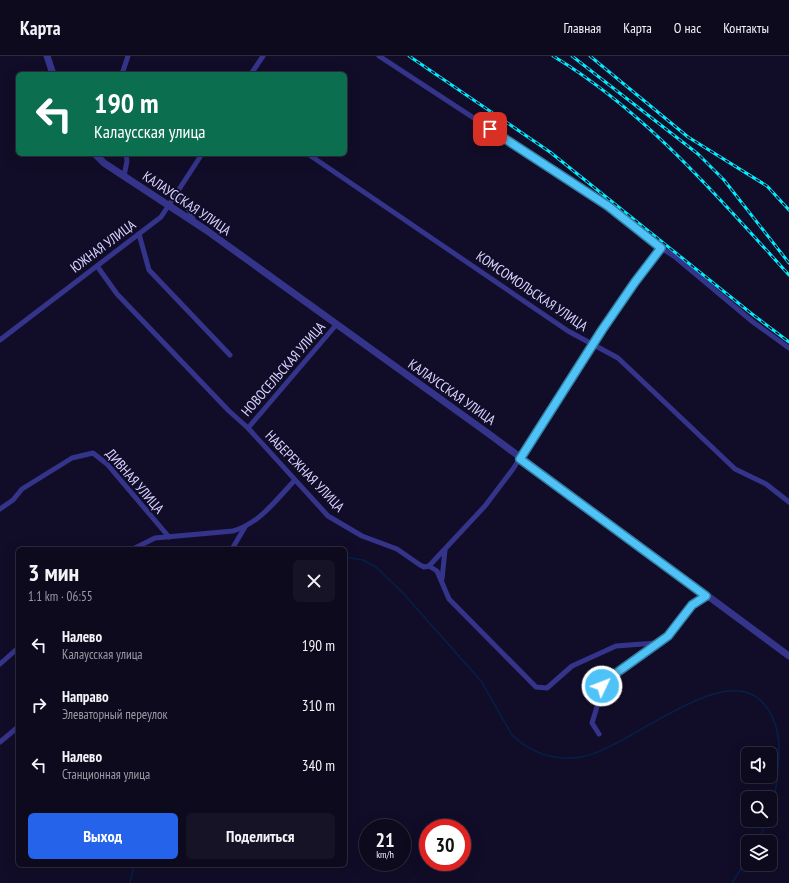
<!DOCTYPE html>
<html lang="ru">
<meta charset="utf-8">
<style>
:root{--surface:#0d0a1e;--page:#161327;--text:#f1f3f6;--muted:#9a9aa4;--line:#2d2b3c;--accent:#2563eb}
body{margin:0;font-family:"PT Sans Narrow",sans-serif;background:var(--page);color:var(--text);height:100vh;display:flex;flex-direction:column;font-size:15px;white-space:nowrap}
*{box-sizing:border-box;margin:0}
p{font-size:13px;color:var(--muted)}
.icon{flex:none;width:22px;height:22px;fill:none;stroke:currentColor;stroke-width:2;stroke-linecap:round;stroke-linejoin:round}
.map{position:relative;flex:1;overflow:hidden}
.drawer{position:absolute;left:16px;top:491px;width:331px;height:320px;display:flex;flex-direction:column;background:var(--surface);border-radius:6px;box-shadow:0 4px 16px #0002,0 0 0 1px var(--line)}
.drawer>*{flex:none}
.hud{position:absolute;left:16px;top:16px;width:331px;height:84px;border-radius:6px;box-shadow:0 4px 16px #0002,0 0 0 1px var(--line);background:#0b6e4f;color:#fff;overflow:hidden}
.controls{position:absolute;left:741px;top:691px;display:grid;gap:8px}
.controls a{display:grid;place-items:center;width:36px;height:36px;border-radius:6px;background:var(--surface);box-shadow:0 4px 16px #0002,0 0 0 1px var(--line);font-size:20px}
.speed{position:absolute;left:359px;top:763px;display:flex;gap:8px;font-size:20px;font-weight:700;text-align:center}
.speed>*{display:grid;place-content:center;width:52px;height:52px;border-radius:50%;background:var(--surface);box-shadow:0 4px 16px #0002,0 0 0 1px var(--line);line-height:1}
.speed small{font-size:10px;font-weight:400}
.speed .limit{border:6px solid #d22;background:#fff;color:#111}
.pin{position:absolute;display:grid;place-items:center;width:34px;height:34px;color:#fff;margin:-17px;border-radius:8px;box-shadow:0 2px 6px #0006}
.me{position:absolute;width:44px;margin:-22px;rotate:47deg;stroke-linejoin:round;filter:drop-shadow(0 0 3px #0008)}
.turn{display:flex;align-items:center;gap:14px;height:84px;padding:0 12px;font-size:18px}
.turn .icon{width:52px;height:52px;stroke-width:2.5}
.turn b{display:block;font-size:28px;line-height:34px}
.round{display:grid;place-items:center;flex:none;width:42px;height:42px;border-radius:6px;background:var(--page)}
.head{display:flex;align-items:center;justify-content:space-between;height:68px;padding:0 12px}
h1{font-size:24px;font-weight:600;line-height:30px}
.cta{display:flex;gap:8px;margin-top:auto;padding:8px 12px}
.cta a{flex:1;height:46px;border-radius:6px;background:var(--accent);color:#fff;font-size:16px;font-weight:600;line-height:46px;text-align:center}
.cta a+a{background:var(--page);color:var(--text)}
ul{padding:0;list-style:none}
li{display:flex;align-items:center;gap:12px;height:60px;padding:0 12px}
li div{flex:1}
li b{display:block;font-size:15px}
li em{font-style:normal}
header{display:flex;align-items:center;gap:24px;box-sizing:border-box;height:56px;padding:0 20px;background:var(--surface);border-bottom:1px solid var(--line)}
header strong{font-size:19px}
nav{display:flex;gap:22px;margin-inline-start:auto;font-size:14px}
.map>svg:first-child{display:block}
.lines{fill:none;stroke-linecap:round;stroke-linejoin:round}
.stream{stroke:#052049;stroke-width:1.5}
.minor{stroke:#35348b;stroke-width:5}
.tertiary{stroke:#35348b;stroke-width:7}
.rail-casing{stroke:#00edff;stroke-width:3}
.rail{stroke:#110d28;stroke-width:1.5;stroke-dasharray:4.5;stroke-linecap:butt}
.route-casing{stroke:#337fa1;stroke-width:10}
.route{stroke:#4fc3f7;stroke-width:7}
.labels{text-anchor:middle;stroke-width:4;stroke-linejoin:round;paint-order:stroke}
.street-label{font-size:14px;fill:#d8d4ff;stroke:#110d28}
</style>
<header>
<strong>Карта</strong>
<nav><a>Главная</a><a>Карта</a><a>О нас</a><a>Контакты</a></nav>
</header>
<div class="map">
<svg width="789" height="827" viewBox="0 0 789 827">
<rect width="100%" height="100%" fill="#110d28"/>
<g class="lines">
<!-- stream -->
<g class="stream">
<path d="M345 501 363 504 376 511 402 536 481 625 512 679C531 697 554 705 581 701 626 694 718 608 759 643 789 670 778 715 773 751L770 758"/>
<path d="M758 786 767 764"/>
<path d="M130 827 134 809"/>
<path d="M732 827 748 802"/>
</g>
<!-- minor -->
<g class="minor">
<path d="M379 0 608 150 661 192 674 200 753 266 789 292"/>
<path d="M122 18 128 0"/>
<path d="M251 18 263 0"/>
<path d="M308 98 568 275 618 302 735 413 766 428 789 446"/>
<path d="M124 120 127 105 126 98"/>
<path d="M176 140 187 150 195 167"/>
<path d="M139 178 149 214 230 299"/>
<path d="M97 210 117 238 229 355 248 372 328 460 362 480 397 493 420 509 424 511 429 510 437 515 449 543 536 631 547 632 572 610 616 590 656 587"/>
<path d="M0 284 161 161 202 98"/>
<path d="M248 372 336 269"/>
<path d="M0 453 13 444 22 433 72 402 93 397 107 408 169 481"/>
<path d="M133 493 155 482 233 475C260 467 276 444 295 424"/>
<path d="M232 493 245 471"/>
<path d="M429 510 485 450 513 413 602 274 635 226 661 192"/>
<path d="M442 523 445 494"/>
<path d="M0 608 18 592"/>
<path d="M599 678 592 667 604 628 668 580 678 564 692 549 706 539"/>
<path d="M0 686 18 671"/>
</g>
<!-- tertiary -->
<g class="tertiary">
<path d="M47 0 53 18"/>
<path d="M95 98 104 107 206 174 489 378 789 600"/>
</g>
<!-- rail casing -->
<g class="rail-casing">
<g id="rail">
<path d="M409 0 550 96 752 258 789 286"/>
<path d="M553 0C646 56 717 140 789 219"/>
<path d="M572 0 698 98 724 124 789 207"/>
<path d="M590 0 688 81 767 130 789 154"/>
</g>
</g>
<!-- rail -->
<use href="#rail" class="rail"/>
</g>
<g class="lines">
<!-- route casing -->
<g class="route-casing">
<path id="route" d="M490 73 608 150 661 192 635 226 602 274 520 403 706 540 692 549 668 580 608 623 602 630"/>
</g>
<!-- route -->
<use href="#route" class="route"/>
</g>
<g class="labels">
<!-- street labels -->
<g class="street-label">
<text transform="translate(187 147) rotate(34)" y="5">КАЛАУССКАЯ УЛИЦА</text>
<text transform="translate(103 190) rotate(-37)" y="5">ЮЖНАЯ УЛИЦА</text>
<text transform="translate(532 235) rotate(34)" y="5">КОМСОМОЛЬСКАЯ УЛИЦА</text>
<text transform="translate(283 313) rotate(-49)" y="5">НОВОСЕЛЬСКАЯ УЛИЦА</text>
<text transform="translate(452 336) rotate(35)" y="5">КАЛАУССКАЯ УЛИЦА</text>
<text transform="translate(305 415) rotate(46)" y="5">НАБЕРЕЖНАЯ УЛИЦА</text>
<text transform="translate(135 425) rotate(49)" y="5">ДИВНАЯ УЛИЦА</text>
</g>
</g>
</svg>
<div class="controls">
<a><svg class="icon" aria-label="sound" viewBox="0 0 24 24"><path d="M4 9h4l5-4v14l-5-4H4zM17 9q2 3 0 6"/></svg></a>
<a><svg class="icon" aria-label="search" viewBox="0 0 24 24"><circle cx="10" cy="10" r="6"/><path d="M15 15l6 6"/></svg></a>
<a><svg class="icon" aria-label="layers" viewBox="0 0 24 24"><path d="M12 4l9 5-9 5-9-5zM3 14l9 5 9-5"/></svg></a>
</div>
<div class="speed"><div>21<small>km/h</small></div><div class="limit">30</div></div>
<div class="pin" style="left:490px;top:73px;background:#d93025"><svg class="icon" aria-label="arrive" viewBox="0 0 24 24"><path d="M6 21V4h12l-3 4 3 4H6"/></svg></div>
<svg class="me" style="left:602px;top:630px" viewBox="-20 -20 40 40"><circle r="17" fill="#4fc3f7" stroke="#fff" stroke-width="3"/><path d="M0-11L8 9 0 5-8 9z" fill="#fff"/></svg>
<div class="hud">
<div class="turn"><svg class="icon" aria-label="left" viewBox="0 0 24 24"><path d="M17 20v-9H6M10 6l-5 5 5 5"/></svg><div><b>190 m</b>Калаусская улица</div></div>
</div>
<section class="drawer">
<div class="head"><div><h1>3 мин</h1><p>1.1 km · 06:55</p></div><a class="round"><svg class="icon" aria-label="close" viewBox="0 0 24 24"><path d="M6 6l12 12M18 6L6 18"/></svg></a></div>
<ul>
<li><svg class="icon" aria-label="left" viewBox="0 0 24 24"><path d="M17 20v-9H6M10 6l-5 5 5 5"/></svg><div><b>Налево</b><p>Калаусская улица</p></div><em>190 m</em></li>
<li><svg class="icon" aria-label="right" viewBox="0 0 24 24"><path d="M7 20v-9h11M14 6l5 5-5 5"/></svg><div><b>Направо</b><p>Элеваторный переулок</p></div><em>310 m</em></li>
<li><svg class="icon" aria-label="left" viewBox="0 0 24 24"><path d="M17 20v-9H6M10 6l-5 5 5 5"/></svg><div><b>Налево</b><p>Станционная улица</p></div><em>340 m</em></li>
</ul>
<div class="cta"><a>Выход</a><a>Поделиться</a></div>
</section>
</div>
